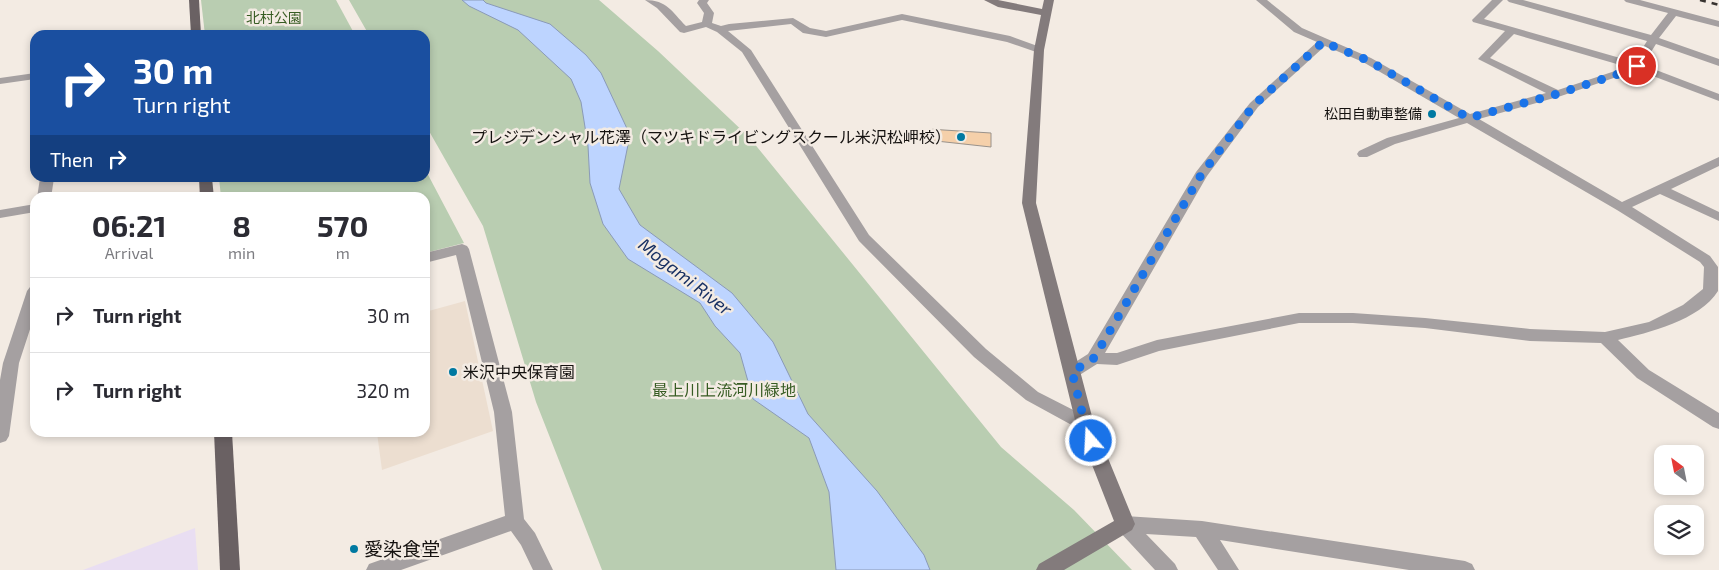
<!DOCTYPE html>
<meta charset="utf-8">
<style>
:root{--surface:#fff;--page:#f7f7f7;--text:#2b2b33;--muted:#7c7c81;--line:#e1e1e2}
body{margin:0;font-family:"Exo 2","Noto Sans JP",sans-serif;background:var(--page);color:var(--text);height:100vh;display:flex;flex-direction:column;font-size:19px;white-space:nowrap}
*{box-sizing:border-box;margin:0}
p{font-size:16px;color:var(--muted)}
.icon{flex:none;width:28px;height:28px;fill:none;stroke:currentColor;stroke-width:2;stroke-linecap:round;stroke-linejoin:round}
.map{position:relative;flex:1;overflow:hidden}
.side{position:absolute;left:30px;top:192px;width:400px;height:245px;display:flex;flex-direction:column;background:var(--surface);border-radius:15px;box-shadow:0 2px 8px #0003}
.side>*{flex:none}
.hud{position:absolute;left:30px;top:30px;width:400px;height:152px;border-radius:15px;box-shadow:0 2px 8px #0003;background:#1a4fa0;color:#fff;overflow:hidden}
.needle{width:32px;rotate:328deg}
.fabs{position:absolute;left:1654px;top:445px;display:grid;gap:10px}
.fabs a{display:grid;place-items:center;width:50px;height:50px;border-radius:10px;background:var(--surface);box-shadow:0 2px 8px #0003;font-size:25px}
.pin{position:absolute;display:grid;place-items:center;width:42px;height:42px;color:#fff;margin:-21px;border:2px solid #fff;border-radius:50%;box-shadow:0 1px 5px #0007}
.me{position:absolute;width:55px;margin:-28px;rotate:341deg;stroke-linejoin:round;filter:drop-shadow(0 0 4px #0008)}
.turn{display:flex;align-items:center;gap:18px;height:105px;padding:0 20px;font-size:22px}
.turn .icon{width:65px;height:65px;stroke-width:2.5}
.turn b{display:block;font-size:35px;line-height:42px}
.then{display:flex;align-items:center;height:48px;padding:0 20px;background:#0003;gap:10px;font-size:19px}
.eta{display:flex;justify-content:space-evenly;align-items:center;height:85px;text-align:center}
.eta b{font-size:30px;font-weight:700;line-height:35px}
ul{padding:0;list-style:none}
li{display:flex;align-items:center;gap:15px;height:75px;padding:0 20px;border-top:1px solid var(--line)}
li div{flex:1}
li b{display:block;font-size:19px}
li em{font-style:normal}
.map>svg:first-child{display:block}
.commercial{fill:#e9def2}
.built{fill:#ecded0}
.green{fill:#b9cdb1}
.water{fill:#bdd4ff;stroke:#8a9ab7}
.building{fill:#f5d0aa;stroke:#99928b}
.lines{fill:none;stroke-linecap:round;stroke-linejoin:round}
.street{fill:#a5a0a1;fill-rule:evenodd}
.secondary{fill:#837b7c;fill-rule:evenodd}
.primary{fill:#6a6163;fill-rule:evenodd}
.rail{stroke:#373330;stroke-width:2.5;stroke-dasharray:6 6;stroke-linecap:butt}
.route{stroke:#1a73e8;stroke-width:9;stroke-dasharray:0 16.2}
.poi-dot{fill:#0079a1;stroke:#f3ebe3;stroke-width:2}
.labels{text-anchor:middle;stroke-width:5;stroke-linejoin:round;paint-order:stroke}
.far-park-label{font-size:14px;fill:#375c23;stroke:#f3ebe3}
.far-poi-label{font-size:14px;fill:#14110f;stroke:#f3ebe3;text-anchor:end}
.poi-label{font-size:16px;fill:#14110f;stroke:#f3ebe3;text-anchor:end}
.park-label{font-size:16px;fill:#375c23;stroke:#f3ebe3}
.water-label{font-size:18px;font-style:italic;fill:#193164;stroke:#f3ebe3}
.near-poi-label{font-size:19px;fill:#14110f;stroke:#f3ebe3;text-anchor:start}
</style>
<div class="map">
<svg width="1719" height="570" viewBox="0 0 1719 570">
<rect width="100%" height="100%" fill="#f3ebe3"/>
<!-- commercial -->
<path class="commercial" d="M195 528 198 570H83Z"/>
<!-- built -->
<path class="built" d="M465 301 493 431 382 470 377 433 425 432V312Z"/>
<!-- green -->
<g class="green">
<path d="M201 0H336L355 35H205Z"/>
<path d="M349 0H599L658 51 749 137 1001 447 1074 510 1132 570H602L536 402 483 226 425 124V35H369Z"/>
<path d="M425 169 464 243 425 253V198L221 197 219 178H425Z"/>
</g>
<!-- water -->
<path class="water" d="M462 0H483L486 3 550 24 586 55 601 73 630 135 619 189 640 225 732 293 773 342 808 414 877 491 924 555 930 570H836L829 492 809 438 753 399 740 353 715 326 700 303 628 259 603 224 590 183 588 146 581 102 571 79 518 30 469 6Z"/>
<!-- building -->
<path class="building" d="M928 129 991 133V147L927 140Z"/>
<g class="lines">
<!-- street -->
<g class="street">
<path d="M645 0C667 0 672 12 686 26L702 22 704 13 697 3 699 0H709L707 3 714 13 712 23 721 26 729 24 793 18 810 28 826 31 902 14 1010 36 1043 48 1044 50 1043 52 1039 53 1007 42 902 20 826 37 803 33 791 24 728 31 751 50 869 235 986 349 1038 392 1091 419 1094 424 1091 429 1085 431 1079 429 1026 400 974 357 859 241 742 52 717 32 706 27 684 33 680 32 657 8Z"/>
<path d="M1256 0H1267L1302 28 1371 58 1470 114 1546 93 1478 59 1505 31 1473 22 1472 20 1492 0H1503L1484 19 1634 62 1647 41 1509 2 1507 0H1523L1651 35 1668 13 1626 2 1624 0H1640L1719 21V27L1676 16 1659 38 1719 59V66L1656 44 1643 65 1719 94V101L1637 70 1561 96 1479 119 1622 202 1719 157V166L1671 189 1719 212V221L1660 194 1632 207 1710 256 1718 267V291C1700 320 1648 333 1618 340L1649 370 1719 413V429L1713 427 1637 378 1601 343 1530 341 1425 328 1353 323H1299L1159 351 1117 365 1097 364 1078 376 1072 378 1066 376 1064 372 1066 368 1088 354 1196 172 1250 103 1317 42 1294 32ZM1514 34 1627 67 1558 90 1490 58ZM1325 46 1363 62 1459 118 1387 138 1359 151 1357 154 1359 157H1367L1395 144 1467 123 1617 210 1700 262 1704 267 1703 289 1683 305 1649 322 1605 332 1530 329 1425 318 1353 313H1299L1157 340 1117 353H1105L1207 176 1258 107Z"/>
<path d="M35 73V79L0 84V78Z"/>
<path d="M40 178H54L51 198H37Z"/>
<path d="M35 204V212L0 218V210Z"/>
<path d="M462 244 467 246 469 249 512 412 524 519 535 533 553 570H533L521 545 511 531 401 570H366L369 564 505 516 494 412 456 255 425 263V253Z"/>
<path d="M35 286V314L19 363 9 436 6 441 0 443V380L3 363 27 291 30 287Z"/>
<path d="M1125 516 1202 521 1465 561 1472 564 1475 570H1409L1220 540 1239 570H1218L1196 537 1146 534 1175 564 1178 570H1155L1118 530 1115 524 1118 518Z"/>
</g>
<!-- secondary -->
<path class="secondary" d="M984 0H998L1042 9 1044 0H1054L1044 50 1036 203 1094 424 1135 524 1132 530 1064 570H1036L1039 564 1114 521 1076 424 1022 203 1034 50 1041 15 998 7Z"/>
<!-- primary -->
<g class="primary">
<path d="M189 0H199L201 35H191Z"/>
<path d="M199 178H212L214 198H200Z"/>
<path d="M214 432H232L240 570H220Z"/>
</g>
<!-- rail -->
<path class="rail" d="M1700 0 1719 5"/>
</g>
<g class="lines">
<!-- route -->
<path class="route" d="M1091 441 1085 424 1072 372 1094 358 1201 175 1254 105 1323 42 1367 60 1469 118 1557 94 1625 72 1637 66"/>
</g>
<!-- markers -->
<g class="poi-dot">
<circle cx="1432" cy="114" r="5"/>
<circle cx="961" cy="137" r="5"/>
<circle cx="453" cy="372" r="5"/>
<circle cx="354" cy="549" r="5"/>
</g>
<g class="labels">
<!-- far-park labels -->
<g class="far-park-label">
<text x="274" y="23">北村公園</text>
</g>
<!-- far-poi labels -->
<g class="far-poi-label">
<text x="1422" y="119">松田自動車整備</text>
</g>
<!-- poi labels -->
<g class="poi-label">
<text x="951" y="143">プレジデンシャル花澤（マツキドライビングスクール米沢松岬校）</text>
<text x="463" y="378" text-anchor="start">米沢中央保育園</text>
</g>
<!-- park labels -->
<g class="park-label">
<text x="724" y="396">最上川上流河川緑地</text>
</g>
<!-- water labels -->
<g class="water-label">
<text transform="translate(685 277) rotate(38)" y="6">Mogami River</text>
</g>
<!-- near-poi labels -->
<g class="near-poi-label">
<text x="364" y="556">愛染食堂</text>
</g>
</g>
</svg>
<div class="fabs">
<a><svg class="needle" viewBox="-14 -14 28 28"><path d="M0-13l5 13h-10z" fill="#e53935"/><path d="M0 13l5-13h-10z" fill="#7c7c81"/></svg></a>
<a><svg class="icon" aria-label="layers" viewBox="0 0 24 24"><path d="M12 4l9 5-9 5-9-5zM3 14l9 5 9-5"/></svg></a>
</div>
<div class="pin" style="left:1637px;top:66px;background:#d93025"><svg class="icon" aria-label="arrive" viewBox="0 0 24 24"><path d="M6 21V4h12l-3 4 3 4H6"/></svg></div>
<svg class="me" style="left:1091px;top:441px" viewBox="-20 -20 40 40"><circle r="17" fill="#1a73e8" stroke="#fff" stroke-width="3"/><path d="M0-11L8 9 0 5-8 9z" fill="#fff"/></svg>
<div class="hud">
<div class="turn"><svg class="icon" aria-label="right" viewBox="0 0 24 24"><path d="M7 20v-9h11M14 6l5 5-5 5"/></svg><div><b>30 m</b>Turn right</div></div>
<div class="then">Then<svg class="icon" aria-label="right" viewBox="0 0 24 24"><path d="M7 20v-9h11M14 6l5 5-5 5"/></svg></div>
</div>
<section class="side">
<div class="eta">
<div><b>06:21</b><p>Arrival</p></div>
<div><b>8</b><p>min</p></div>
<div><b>570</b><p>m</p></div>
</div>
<ul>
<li><svg class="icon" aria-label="right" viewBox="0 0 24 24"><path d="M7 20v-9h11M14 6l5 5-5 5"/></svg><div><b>Turn right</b></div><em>30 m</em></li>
<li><svg class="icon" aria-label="right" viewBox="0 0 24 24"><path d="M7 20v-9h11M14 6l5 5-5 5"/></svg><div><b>Turn right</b></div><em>320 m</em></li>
</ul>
</section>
</div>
